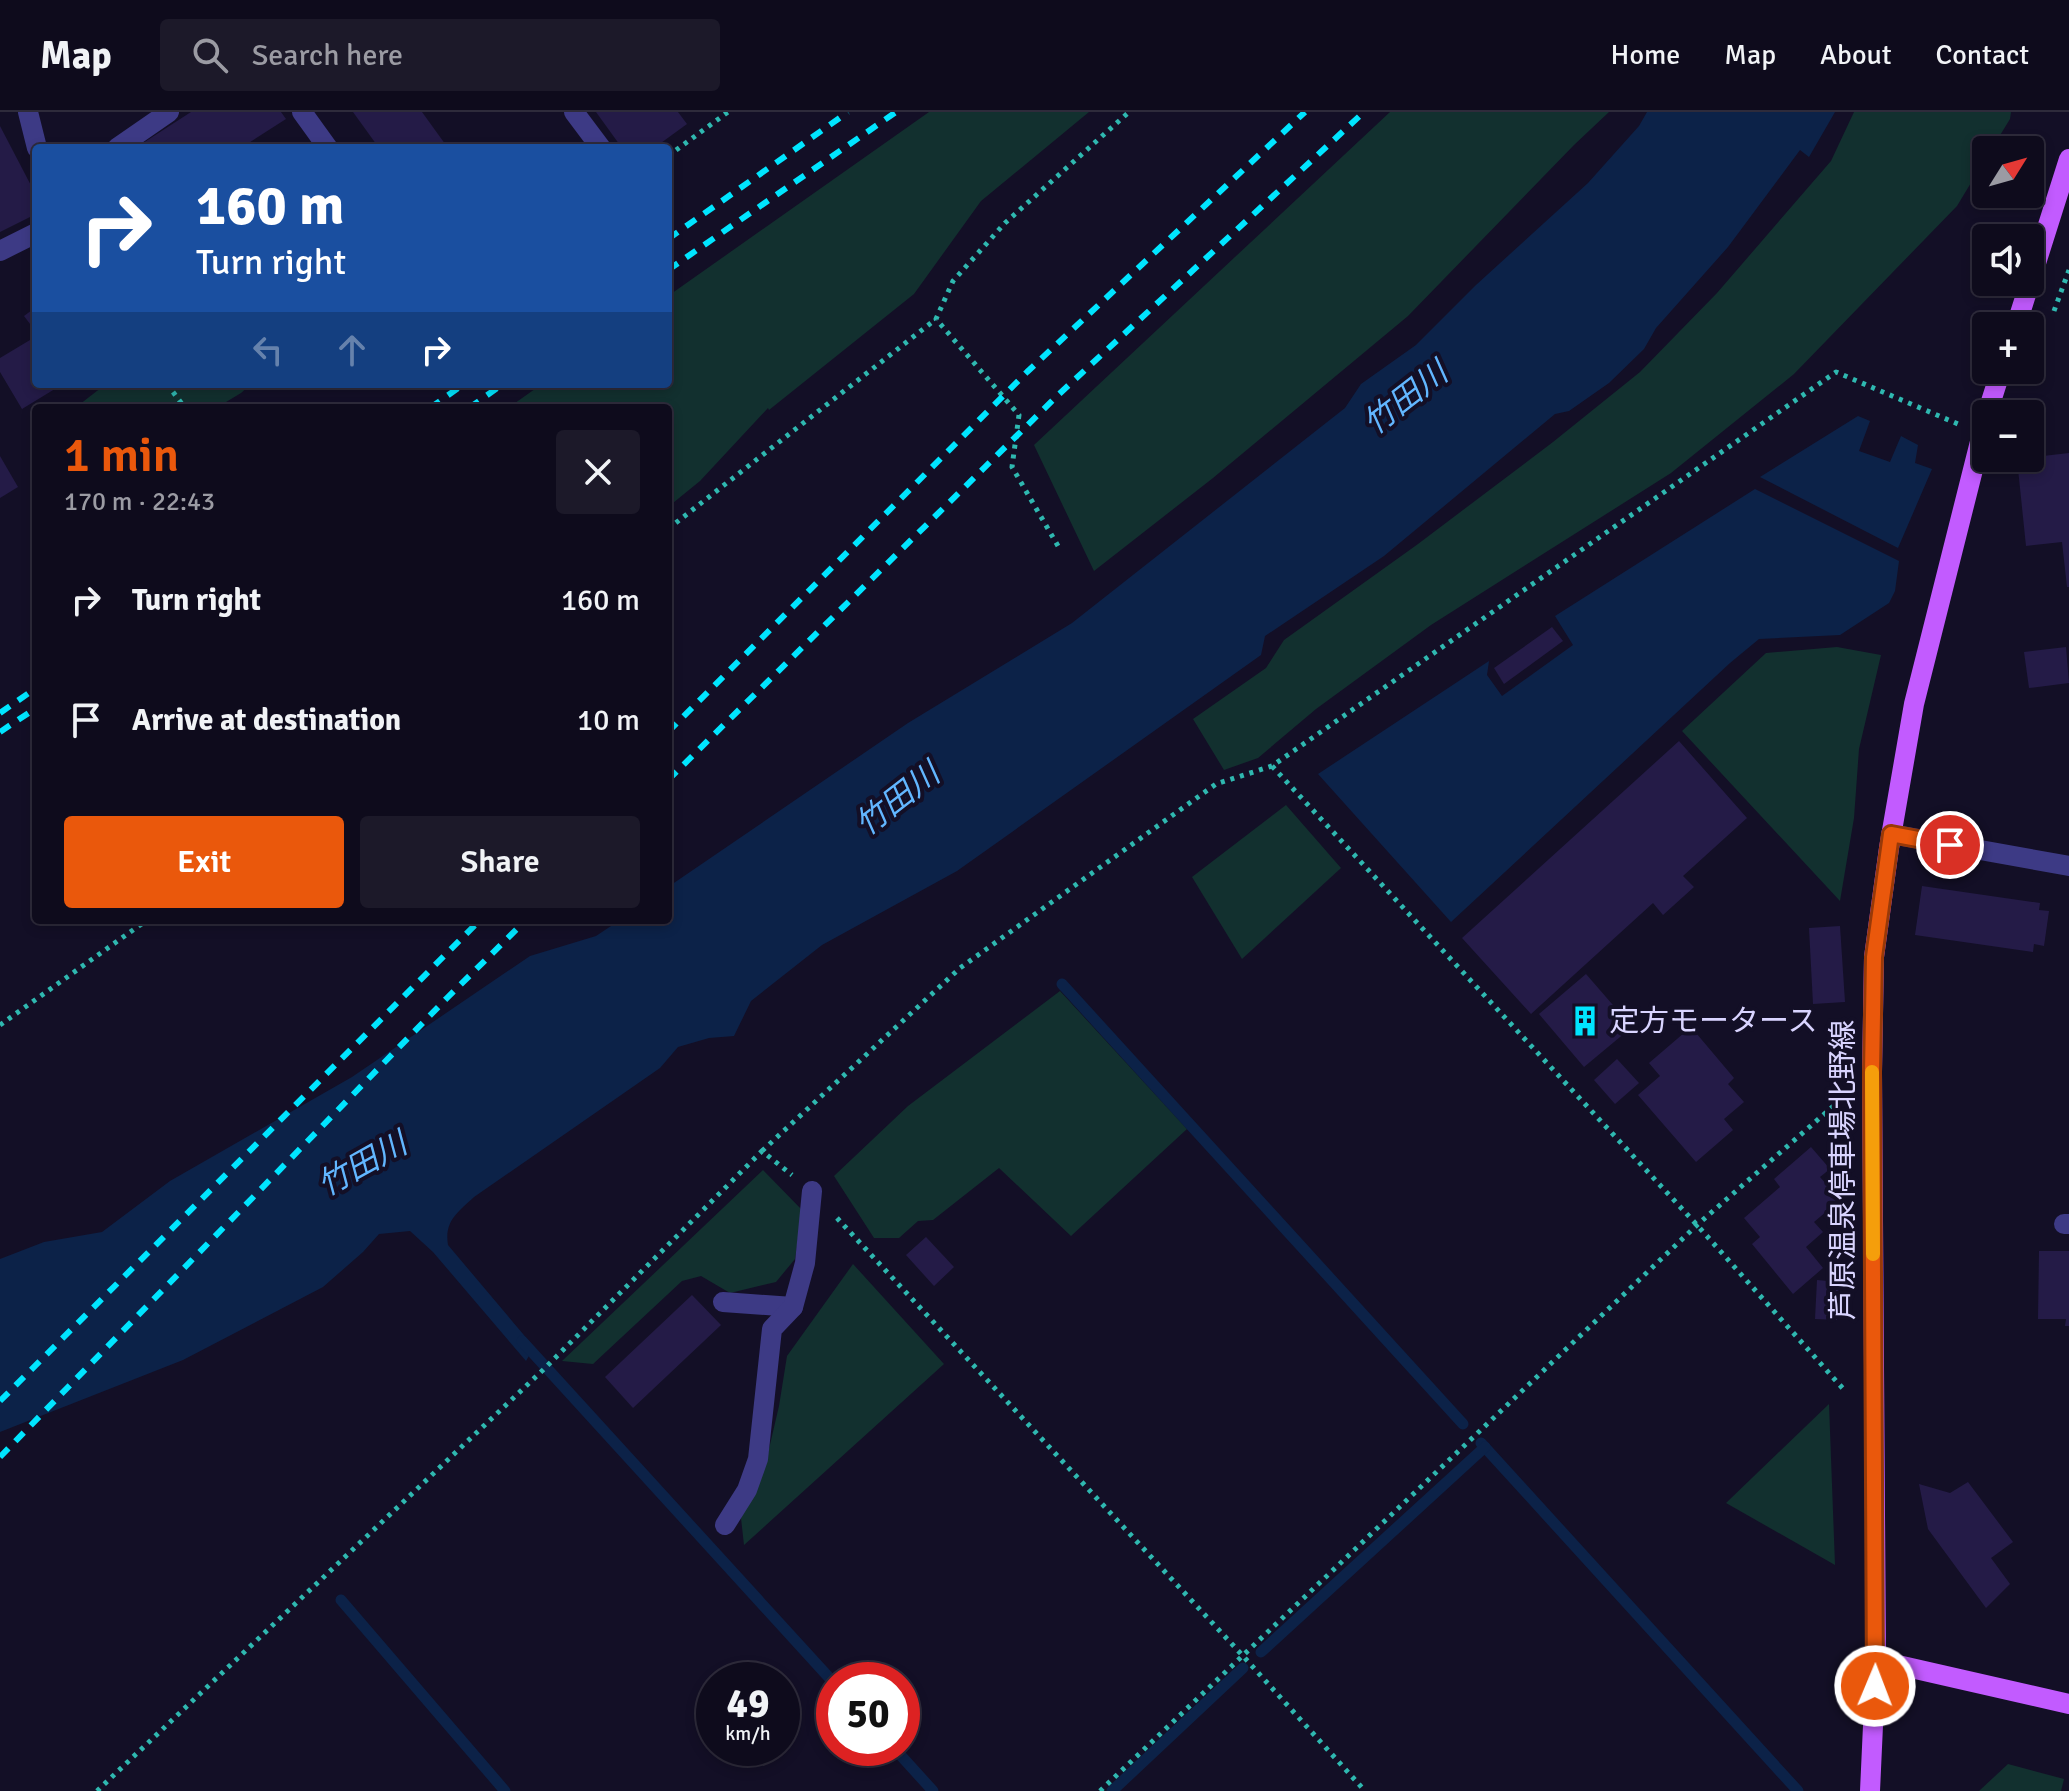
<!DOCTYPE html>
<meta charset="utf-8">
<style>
:root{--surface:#0e0b1c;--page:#1c1929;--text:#f1f3f6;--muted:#9b9ba3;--line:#2e2b3b;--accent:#ea580c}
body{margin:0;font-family:Signika,"Noto Sans JP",sans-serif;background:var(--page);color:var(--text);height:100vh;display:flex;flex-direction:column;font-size:30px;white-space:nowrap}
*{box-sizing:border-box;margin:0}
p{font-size:26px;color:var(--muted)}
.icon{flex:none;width:44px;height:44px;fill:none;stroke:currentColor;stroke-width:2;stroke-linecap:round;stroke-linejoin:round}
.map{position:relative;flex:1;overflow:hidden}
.sheet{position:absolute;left:32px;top:292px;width:640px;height:520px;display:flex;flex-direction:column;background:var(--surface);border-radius:8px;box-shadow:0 4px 12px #0003,0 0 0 2px var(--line)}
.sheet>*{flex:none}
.top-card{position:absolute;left:32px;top:32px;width:640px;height:244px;border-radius:8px;box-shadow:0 4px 12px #0003,0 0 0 2px var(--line);background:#1a4fa0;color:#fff;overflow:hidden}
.needle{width:52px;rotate:53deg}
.buttons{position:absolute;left:1972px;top:24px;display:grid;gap:16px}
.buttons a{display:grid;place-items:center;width:72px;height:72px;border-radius:8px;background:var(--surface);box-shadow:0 4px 12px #0003,0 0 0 2px var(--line);font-size:40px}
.speed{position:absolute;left:696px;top:1550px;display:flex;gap:16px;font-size:40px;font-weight:700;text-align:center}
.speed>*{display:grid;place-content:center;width:104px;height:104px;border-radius:50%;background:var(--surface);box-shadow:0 4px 12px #0003,0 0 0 2px var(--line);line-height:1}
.speed small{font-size:20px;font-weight:400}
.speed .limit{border:12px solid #d22;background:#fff;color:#111}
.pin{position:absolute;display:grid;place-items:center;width:68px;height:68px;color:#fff;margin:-34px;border:4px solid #fff;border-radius:50%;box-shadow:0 2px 8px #0007}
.me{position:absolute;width:88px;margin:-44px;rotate:1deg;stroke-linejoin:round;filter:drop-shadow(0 0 6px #0008)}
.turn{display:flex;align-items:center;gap:28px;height:168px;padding:0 32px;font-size:36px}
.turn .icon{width:104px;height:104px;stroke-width:2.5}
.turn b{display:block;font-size:56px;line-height:68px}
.lanes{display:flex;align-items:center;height:76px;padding:0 32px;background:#0003;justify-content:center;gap:40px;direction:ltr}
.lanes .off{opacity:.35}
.round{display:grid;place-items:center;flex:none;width:84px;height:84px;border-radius:8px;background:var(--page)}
.headline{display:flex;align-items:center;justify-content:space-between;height:136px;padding:0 32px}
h1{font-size:48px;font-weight:600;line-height:60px;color:var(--accent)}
.primary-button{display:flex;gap:16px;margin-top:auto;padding:16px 32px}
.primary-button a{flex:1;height:92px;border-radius:8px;background:var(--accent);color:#fff;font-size:32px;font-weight:600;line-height:92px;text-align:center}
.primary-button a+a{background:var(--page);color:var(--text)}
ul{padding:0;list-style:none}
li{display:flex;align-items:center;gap:24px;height:120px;padding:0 32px}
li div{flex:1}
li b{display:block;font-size:30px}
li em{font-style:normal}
header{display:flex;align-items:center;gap:48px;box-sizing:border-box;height:112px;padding:0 40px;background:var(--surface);border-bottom:2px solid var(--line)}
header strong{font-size:38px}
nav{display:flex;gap:44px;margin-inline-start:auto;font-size:28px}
.search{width:560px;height:72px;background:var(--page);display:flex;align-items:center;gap:20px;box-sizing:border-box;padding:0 28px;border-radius:8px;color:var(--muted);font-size:30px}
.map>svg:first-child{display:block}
.green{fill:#12302f}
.water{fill:#0c2248}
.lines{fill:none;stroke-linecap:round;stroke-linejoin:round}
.stream{stroke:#0c2248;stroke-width:11}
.building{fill:#241b47}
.path{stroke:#2fb8b0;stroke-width:5;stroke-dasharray:4 6;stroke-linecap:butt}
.minor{stroke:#3d3a85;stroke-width:20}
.major{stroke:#c25bff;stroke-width:20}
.rail{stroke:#00e5ff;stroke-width:6;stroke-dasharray:12 10;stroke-linecap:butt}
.route-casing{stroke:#983908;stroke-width:20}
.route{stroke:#ea580c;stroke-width:14}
.slow{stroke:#f59e0b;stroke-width:14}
.labels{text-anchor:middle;stroke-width:8;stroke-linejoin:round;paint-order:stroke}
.poi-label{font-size:30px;fill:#d9d4ff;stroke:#130f26;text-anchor:start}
.street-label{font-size:30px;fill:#d9d4ff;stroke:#130f26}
.water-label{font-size:32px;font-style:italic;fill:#62b6ff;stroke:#130f26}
</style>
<header>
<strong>Map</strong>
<div class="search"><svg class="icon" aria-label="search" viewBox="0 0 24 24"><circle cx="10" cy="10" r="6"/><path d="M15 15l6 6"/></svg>Search here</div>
<nav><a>Home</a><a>Map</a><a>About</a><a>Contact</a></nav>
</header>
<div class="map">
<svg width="2069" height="1679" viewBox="0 0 2069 1679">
<rect width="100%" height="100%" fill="#130f26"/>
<!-- green -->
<g class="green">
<path d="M929 0H1089L981 89 914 182 769 298 768 296 700 369 668 395V296H508L542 272H668V184Z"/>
<path d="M1390 0H1609L1574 33 1408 204 1213 366 1094 459 1034 333Z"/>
<path d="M1854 0H2011L2010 7 1991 38H1986V46L1957 94 1794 262 1671 361 1431 513 1316 597 1258 646 1224 658 1193 607 1266 556 1284 528 1418 432 1553 330 1640 260 1717 181 1831 49Z"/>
<path d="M106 272H251L241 281 216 296H75Z"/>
<path d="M1837 535 1881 543 1859 637 1854 706 1840 789 1682 619 1766 541Z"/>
<path d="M1286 693 1341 756 1242 847 1192 765Z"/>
<path d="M1060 879 1187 1017 1071 1124 999 1056 933 1108 918 1109 899 1126H874L834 1064 908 994Z"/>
<path d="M763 1058 802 1098 795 1147 776 1170 730 1181 701 1164 682 1169 593 1252 562 1249Z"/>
<path d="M853 1152 944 1252 744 1433 741 1406 765 1354 779 1294 787 1244Z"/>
<path d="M1829 1292 1835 1453 1726 1391Z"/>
<path d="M2008 1652 2064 1667 2061 1679H1979Z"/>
</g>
<!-- water -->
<g class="water">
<path d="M1647 0H1835L1809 45 1800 38 1728 135 1656 216 1644 237 1609 271 1569 299 1555 302 1384 444 1265 524 1261 543 957 759 822 833 751 889 734 924 709 926 678 935 660 956 474 1085C458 1100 444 1109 448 1133L534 1235 526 1249 433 1140 410 1119 379 1122 363 1140 323 1175 183 1248 0 1320V1147L44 1130 102 1120 170 1069 352 965 530 844 596 824 620 808H668V775L908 611 1072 511 1345 296 1361 272 1416 233 1476 173 1588 71 1639 14Z"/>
<path d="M1858 304 1870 309 1859 339 1890 350 1901 324 1918 333 1915 351 1932 357 1898 436 1760 365Z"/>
<path d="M1755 377 1899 449 1895 479 1889 491 1840 523 1759 527 1730 551 1451 810 1318 662 1489 549 1487 563 1502 584 1573 533 1555 504Z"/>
</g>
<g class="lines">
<!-- stream -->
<g class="stream">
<path d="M1062 872 1463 1312"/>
<path d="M522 1229 834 1571"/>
<path d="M1481 1331 1798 1679"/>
<path d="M341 1488 505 1679"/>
<path d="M1261 1540 1485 1335"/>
<path d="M894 1636 933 1679"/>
<path d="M1112 1679 1243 1556"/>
</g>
</g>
<!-- building -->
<g class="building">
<path d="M191 0H281L286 7 241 36H146L143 31Z"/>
<path d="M353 0H422L448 36H379Z"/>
<path d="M596 0H678L687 12 654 36H622Z"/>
<path d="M0 14 36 83V102L0 120Z"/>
<path d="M36 195V220L24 204Z"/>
<path d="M35 225 36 272H63L22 297 0 260V246Z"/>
<path d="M2069 341V475H2067L2062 430 2026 434 2017 347Z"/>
<path d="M0 344 18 375 0 386Z"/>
<path d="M1552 515 1563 529 1504 572 1494 556Z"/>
<path d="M2066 535 2069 571 2029 576 2024 540Z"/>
<path d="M1679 629 1747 706 1683 764 1694 775 1663 803 1653 791 1531 902 1462 826Z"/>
<path d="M1922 774 2040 791 2039 798 2049 799 2044 834 2034 832 2033 840 1915 823Z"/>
<path d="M1840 814 1845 890 1813 892 1809 816Z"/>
<path d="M1586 862 1632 915 1584 955 1539 902Z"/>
<path d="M1691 915 1734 966 1728 972 1744 990 1724 1007 1733 1018 1696 1050 1638 983 1660 964 1649 951Z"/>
<path d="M1617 947 1639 971 1615 992 1594 968Z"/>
<path d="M1811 1035 1830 1057 1820 1065 1840 1088 1814 1110 1823 1120 1806 1135 1823 1156 1793 1182 1752 1132 1760 1125 1744 1106 1780 1075 1774 1067Z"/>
<path d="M926 1125 954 1155 934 1174 906 1143Z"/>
<path d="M2039 1139H2069V1214H2065L2066 1207H2038Z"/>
<path d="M1817 1168 1839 1170 1837 1208 1815 1207Z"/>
<path d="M692 1183 721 1213 633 1296 605 1265Z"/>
<path d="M1968 1370 2013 1430 1991 1446 2010 1472 1986 1496 1928 1417 1919 1372 1950 1381Z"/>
</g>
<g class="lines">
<!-- path -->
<g class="path">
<path d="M668 44 728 0"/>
<path d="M2054 199 2069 158"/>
<path d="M167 272 185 296"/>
<path d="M668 417 936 207"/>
<path d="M1058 434 1012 355 1019 303 936 207 953 169 1005 111 1129 0"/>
<path d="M1272 654 1697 1113 1846 1280"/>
<path d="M0 913 147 808"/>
<path d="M762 1039 960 856 1216 672 1272 654 1836 260 1958 312"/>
<path d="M837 1106 1243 1544 1365 1679"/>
<path d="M97 1679 543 1258 762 1039 792 1063"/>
<path d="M1100 1679 1697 1113 1845 984"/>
</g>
<!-- minor -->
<g class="minor">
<path d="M28 0 37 36"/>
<path d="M302 0 328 36"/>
<path d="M574 0 601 36"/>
<path d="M117 36 169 0"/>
<path d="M0 139 36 121"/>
<path d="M1891 722 2069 754"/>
<path d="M2064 1112H2069"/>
<path d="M723 1190 793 1195"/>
<path d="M725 1413 747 1378 758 1347 772 1217 793 1195 805 1151 812 1079"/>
</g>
<!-- major -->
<g class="major">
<path d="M2030 170 2069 47"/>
<path d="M2016 214 2030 170"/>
<path d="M1987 302 2001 258"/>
<path d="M1876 1548 2069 1592"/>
<path d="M1870 1679 1876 1548 1872 960 1874 845 1889 736 1914 592 1986 306"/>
</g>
<!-- rail -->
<g class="rail">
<path d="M668 127 848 0"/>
<path d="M668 158 896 0"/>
<path d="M430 296 464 272"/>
<path d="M469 296 503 272"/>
<path d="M0 601 36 576"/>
<path d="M0 620 36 596"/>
<path d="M668 620 1027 260 1305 0"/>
<path d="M668 668 1057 284 1364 0"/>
<path d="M0 1289 480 808"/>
<path d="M0 1345 447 886 526 808"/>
</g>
</g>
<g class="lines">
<!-- route casing -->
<g class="route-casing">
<path id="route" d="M1875 1574 1872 960 1874 845 1891 722 1950 733"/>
</g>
<!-- route -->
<use href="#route" class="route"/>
<!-- slow -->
<path class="slow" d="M1872 960 1873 1142"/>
</g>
<!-- icons -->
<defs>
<g id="building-bare" transform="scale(2.4)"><path d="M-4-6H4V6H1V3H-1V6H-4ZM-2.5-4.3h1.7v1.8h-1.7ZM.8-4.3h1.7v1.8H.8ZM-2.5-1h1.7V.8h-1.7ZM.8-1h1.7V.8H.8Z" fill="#00e5ff" stroke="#130f26" stroke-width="2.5" paint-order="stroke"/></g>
</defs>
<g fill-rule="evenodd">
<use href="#building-bare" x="1585" y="909"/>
</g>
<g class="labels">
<!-- poi labels -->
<g class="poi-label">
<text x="1609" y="919">定方モータース</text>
</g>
<!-- street labels -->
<g class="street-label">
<text transform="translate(1843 1058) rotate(-90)" y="10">芦原温泉停車場北野線</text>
</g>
<!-- water labels -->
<g class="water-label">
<text transform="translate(1405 286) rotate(-38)" y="11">竹田川</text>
<text transform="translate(897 687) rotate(-38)" y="11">竹田川</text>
<text transform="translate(362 1052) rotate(-29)" y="11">竹田川</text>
</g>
</g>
</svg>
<div class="buttons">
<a><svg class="needle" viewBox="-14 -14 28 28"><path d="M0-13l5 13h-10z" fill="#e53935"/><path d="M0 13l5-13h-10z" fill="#9b9ba3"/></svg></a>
<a><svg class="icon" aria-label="sound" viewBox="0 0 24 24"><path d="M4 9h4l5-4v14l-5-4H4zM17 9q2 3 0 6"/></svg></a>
<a>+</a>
<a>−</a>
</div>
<div class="speed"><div>49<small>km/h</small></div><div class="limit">50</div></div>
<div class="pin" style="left:1950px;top:733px;background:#d93025"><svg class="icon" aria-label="arrive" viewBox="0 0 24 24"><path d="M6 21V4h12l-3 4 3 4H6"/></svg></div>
<svg class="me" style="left:1875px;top:1574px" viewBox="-20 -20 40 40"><circle r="17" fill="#ea580c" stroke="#fff" stroke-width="3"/><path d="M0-11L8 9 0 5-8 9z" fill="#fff"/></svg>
<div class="top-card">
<div class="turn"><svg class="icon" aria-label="right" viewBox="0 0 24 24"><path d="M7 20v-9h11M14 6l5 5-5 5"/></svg><div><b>160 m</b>Turn right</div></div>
<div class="lanes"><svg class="icon off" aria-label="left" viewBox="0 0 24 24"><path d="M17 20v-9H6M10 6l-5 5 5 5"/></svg><svg class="icon off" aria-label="ahead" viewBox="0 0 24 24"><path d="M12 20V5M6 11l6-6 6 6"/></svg><svg class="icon" aria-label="right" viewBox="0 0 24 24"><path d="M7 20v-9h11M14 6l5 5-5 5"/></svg></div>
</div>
<section class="sheet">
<div class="headline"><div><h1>1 min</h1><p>170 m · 22:43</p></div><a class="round"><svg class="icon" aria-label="close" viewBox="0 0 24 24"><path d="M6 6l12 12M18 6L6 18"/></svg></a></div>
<ul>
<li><svg class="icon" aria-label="right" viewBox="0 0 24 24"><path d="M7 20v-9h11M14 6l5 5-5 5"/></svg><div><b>Turn right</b></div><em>160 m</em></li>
<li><svg class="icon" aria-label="arrive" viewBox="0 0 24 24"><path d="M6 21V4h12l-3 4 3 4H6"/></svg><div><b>Arrive at destination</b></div><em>10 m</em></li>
</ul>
<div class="primary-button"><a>Exit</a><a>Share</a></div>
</section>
</div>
